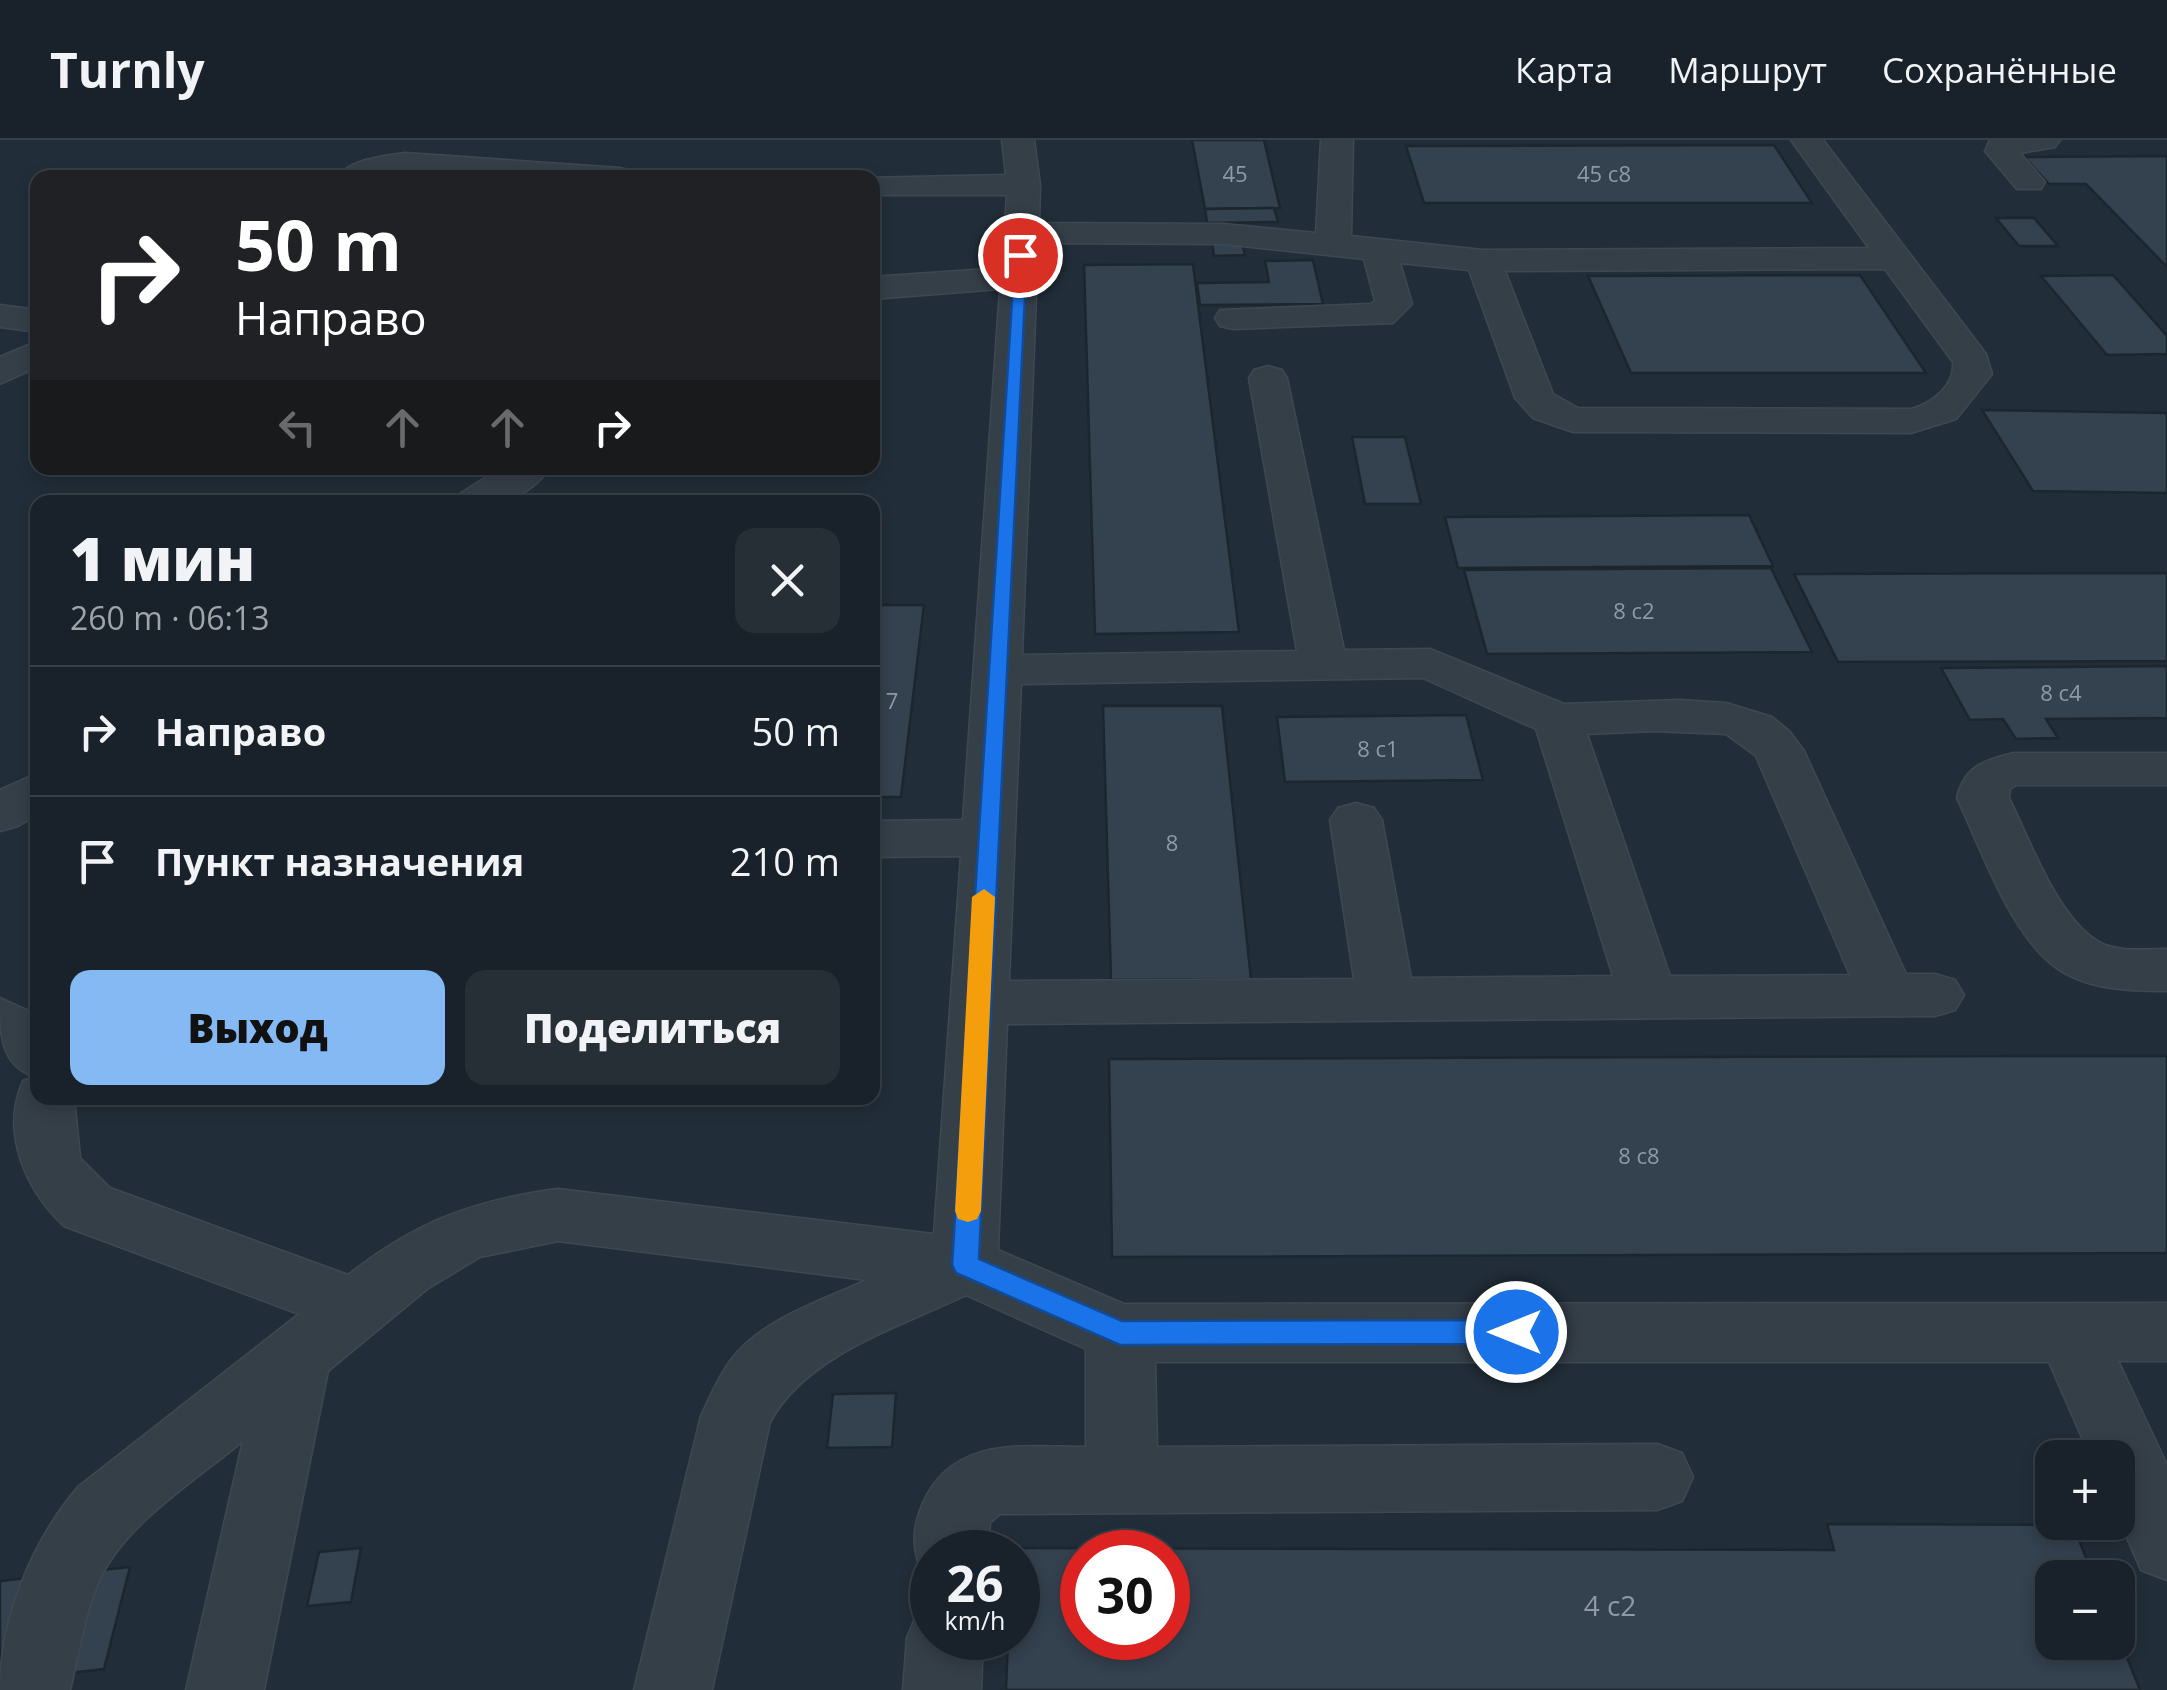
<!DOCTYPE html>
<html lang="ru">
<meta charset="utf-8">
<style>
:root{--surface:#19222a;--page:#262f36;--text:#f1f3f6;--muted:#9fa4a8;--line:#373f47;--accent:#85b9f4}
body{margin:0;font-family:"Open Sans",sans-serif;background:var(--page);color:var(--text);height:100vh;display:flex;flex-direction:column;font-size:38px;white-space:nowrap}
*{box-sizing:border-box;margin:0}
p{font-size:32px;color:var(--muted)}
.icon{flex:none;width:55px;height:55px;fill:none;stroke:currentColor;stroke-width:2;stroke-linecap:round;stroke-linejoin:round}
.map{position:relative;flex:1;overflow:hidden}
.side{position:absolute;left:30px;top:355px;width:850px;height:610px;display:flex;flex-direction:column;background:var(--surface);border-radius:20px;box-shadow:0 5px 15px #0003,0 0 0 2px var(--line)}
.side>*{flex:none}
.banner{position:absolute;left:30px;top:30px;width:850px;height:305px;border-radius:20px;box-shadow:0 5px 15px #0003,0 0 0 2px var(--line);background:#202124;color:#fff;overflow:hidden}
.fabs{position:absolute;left:2035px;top:1300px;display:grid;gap:20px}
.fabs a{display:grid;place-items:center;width:100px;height:100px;border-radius:20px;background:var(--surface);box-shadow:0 5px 15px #0003,0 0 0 2px var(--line);font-size:50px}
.speed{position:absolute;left:910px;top:1390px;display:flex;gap:20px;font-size:50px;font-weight:700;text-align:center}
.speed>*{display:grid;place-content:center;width:130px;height:130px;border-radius:50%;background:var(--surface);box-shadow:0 5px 15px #0003,0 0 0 2px var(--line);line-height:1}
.speed small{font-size:25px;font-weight:400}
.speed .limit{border:15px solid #d22;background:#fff;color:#111}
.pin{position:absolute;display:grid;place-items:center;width:85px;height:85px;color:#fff;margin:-42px;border:5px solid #fff;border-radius:50%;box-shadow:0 2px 10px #0007}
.me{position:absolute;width:110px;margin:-55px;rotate:270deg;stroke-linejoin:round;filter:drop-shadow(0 0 8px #0008)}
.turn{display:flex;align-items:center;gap:35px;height:210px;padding:0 40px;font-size:45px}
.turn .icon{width:130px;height:130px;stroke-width:2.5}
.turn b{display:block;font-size:70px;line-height:85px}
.lanes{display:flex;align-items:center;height:95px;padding:0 40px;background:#0003;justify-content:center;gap:50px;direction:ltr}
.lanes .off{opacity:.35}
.round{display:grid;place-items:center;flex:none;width:105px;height:105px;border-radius:20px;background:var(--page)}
.head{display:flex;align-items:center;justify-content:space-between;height:170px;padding:0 40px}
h1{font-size:60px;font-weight:800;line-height:75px}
.cta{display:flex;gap:20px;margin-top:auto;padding:20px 40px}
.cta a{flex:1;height:115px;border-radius:20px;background:var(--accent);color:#111;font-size:40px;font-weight:800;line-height:115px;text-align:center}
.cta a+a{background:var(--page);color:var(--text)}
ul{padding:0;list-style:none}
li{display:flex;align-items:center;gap:30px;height:130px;padding:0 40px;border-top:2px solid var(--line)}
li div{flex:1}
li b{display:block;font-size:38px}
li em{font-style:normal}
header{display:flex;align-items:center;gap:60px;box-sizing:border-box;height:140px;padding:0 50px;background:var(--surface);border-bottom:2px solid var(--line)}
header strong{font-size:48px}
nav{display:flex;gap:55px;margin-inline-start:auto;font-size:35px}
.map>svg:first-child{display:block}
.building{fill:#34414f;stroke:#1c262f;stroke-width:2.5;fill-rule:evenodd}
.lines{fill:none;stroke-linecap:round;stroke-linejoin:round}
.minor-casing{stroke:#3e4852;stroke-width:3}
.minor{fill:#353f48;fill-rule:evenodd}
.route{fill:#1a73e8;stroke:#114b97;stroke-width:2.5}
.slow{fill:#f59e0b}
.labels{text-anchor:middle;stroke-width:10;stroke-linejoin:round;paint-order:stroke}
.number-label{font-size:22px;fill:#8f99a6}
.near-number-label{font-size:28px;fill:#8f99a6}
</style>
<header>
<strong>Turnly</strong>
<nav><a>Карта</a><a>Маршрут</a><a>Сохранённые</a></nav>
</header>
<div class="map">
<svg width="2167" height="1550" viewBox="0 0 2167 1550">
<rect width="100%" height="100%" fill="#212d38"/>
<!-- building -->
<g class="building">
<path d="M1192 0H1264L1280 68 1205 69Z"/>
<path d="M1774 5 1812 63H1424L1406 6Z"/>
<path d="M2167 16V127L2086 44H2049L2024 17Z"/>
<path d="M1274 68 1278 82 1207 83 1205 69Z"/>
<path d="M1996 78H2034L2058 106H2019Z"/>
<path d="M1212 103H1242L1245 115 1214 116Z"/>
<path d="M1313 120 1323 164 1200 165 1197 143 1269 142 1265 121Z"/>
<path d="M1193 124 1239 492 1095 494 1084 125Z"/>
<path d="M1860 135 1926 233H1631L1588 136Z"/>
<path d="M2113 135 2167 196V214L2107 215 2041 136Z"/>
<path d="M1982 270 2167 273V353L2033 351Z"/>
<path d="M1352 297H1405L1421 364H1365Z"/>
<path d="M1749 375 1773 426 1458 428 1445 377Z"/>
<path d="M1771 428 1812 512 1487 514 1464 430Z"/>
<path d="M2167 433V521L1838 522 1794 434Z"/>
<path d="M872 465H924L901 657H872Z"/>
<path d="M2167 526V578L2046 579 2058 598 2016 599 2003 579 1970 580 1941 528Z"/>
<path d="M1103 566H1222L1251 839 1111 840Z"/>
<path d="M1466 575 1483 640 1285 642 1277 577Z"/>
<path d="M2011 916H2167V1113L1112 1117 1109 919Z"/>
<path d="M896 1253 892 1307 827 1308 833 1254Z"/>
<path d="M1827 1384 2073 1385 2094 1438H2052V1502H2118V1495L2140 1550H1006L1008 1498H1018V1412H1010L1011 1408 1834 1410ZM1082 1412H1168V1498H1082Z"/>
<path d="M361 1408 351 1462 307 1466 319 1412Z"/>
<path d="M130 1427 104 1529 0 1541V1441Z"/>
</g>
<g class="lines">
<!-- minor casing -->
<g class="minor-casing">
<g id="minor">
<path d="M1002 0H1034L1040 45 1039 83 1224 84 1316 93 1321 0H1353L1351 96 1483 110 1869 108 1791 0H1823L1986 214 1992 234 1956 279 1911 293 1573 292 1533 278 1515 258 1469 130 1400 123 1412 164 1393 183 1233 189 1220 186 1215 178 1220 170 1371 164 1375 161 1364 119 1224 104 1038 103 1022 515 1297 511 1249 238 1254 230 1268 226 1282 230 1287 238 1344 510 1430 509 1564 564 1680 560 1726 563 1772 577 1789 591 1804 611 1906 834H1935L1955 840 1964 855 1955 870 1935 876 1007 884 998 1110 1124 1164 2167 1163V1221H2118L2167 1325V1440L2141 1430 2118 1377V1318H2091L2049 1222H1155L1157 1307 1657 1304 1682 1313 1693 1337 1682 1361 1657 1370 1000 1374 990 1383 987 1412H932V1441L924 1437C912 1410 911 1391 923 1363 953 1295 1024 1307 1086 1307V1209L966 1155C900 1187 807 1214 770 1282L712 1550H634L701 1276C710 1257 718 1237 731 1220 761 1179 822 1161 866 1140L558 1101 480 1117 427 1149 328 1231 264 1550H186L243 1301C197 1339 125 1384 100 1439 84 1473 79 1514 70 1550H0C0 1479 32 1401 78 1347L299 1174 64 1086C26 1050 0 993 23 941L35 937C0 925 0 894 0 858L38 875V958H74L80 1018 110 1048 348 1135C416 1082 473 1060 558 1049L934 1094 961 716 872 717V681L963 680 1000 149 872 159V137L1002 128 1007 55H872V38H862L1006 35ZM1885 129 1953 222C1955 246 1932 263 1911 269L1578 268 1553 254 1505 131ZM1423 538 1536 589 1613 836 1411 838 1382 680 1374 668 1356 663 1338 668 1330 680 1354 839 1009 841 1021 544ZM1653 591 1726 594 1756 616 1850 835 1670 836 1587 594Z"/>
<path d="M1990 0H2060L2055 7 2020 13 2045 42 2041 49H2017L1985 11Z"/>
<path d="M405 13 620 28 632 31 636 38H474L405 33 382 38H336C350 19 383 16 405 13Z"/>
<path d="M0 165 38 170V192L0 187Z"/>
<path d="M38 201V227L0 244V217Z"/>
<path d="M501 328H550C525 364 493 362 455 362L461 353Z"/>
<path d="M2014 613H2167V645H2016L2010 649 2009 658C2030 700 2060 786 2105 805 2124 812 2148 809 2167 809V851C2130 851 2085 850 2054 826 2009 792 1981 708 1957 658 1964 626 1985 620 2014 613Z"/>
<path d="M38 633V674L18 686 0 691V650Z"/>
<path d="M932 1465V1498H983L981 1550H903L907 1498 918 1471Z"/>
</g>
</g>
<!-- minor -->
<use href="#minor" class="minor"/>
</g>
<!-- route -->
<path class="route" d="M1015 112 1027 115 979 1119 1122 1181 1516 1180 1526 1184 1530 1192 1526 1201 1516 1204 1120 1205 956 1133 952 1125Z"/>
<!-- slow -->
<path class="slow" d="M984 749 995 757 981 1071 977 1079 968 1082 958 1079 955 1071 972 757Z"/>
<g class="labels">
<!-- number labels -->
<g class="number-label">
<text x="1235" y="42">45</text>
<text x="1604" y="42">45 с8</text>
<text x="1634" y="479">8 с2</text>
<text x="2061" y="561">8 с4</text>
<text x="892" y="569">7</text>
<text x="1378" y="617">8 с1</text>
<text x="1172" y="711">8</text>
<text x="1639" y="1024">8 с8</text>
</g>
<!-- near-number labels -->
<g class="near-number-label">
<text x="1610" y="1476">4 с2</text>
</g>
</g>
</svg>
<div class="fabs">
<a>+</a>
<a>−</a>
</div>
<div class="speed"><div>26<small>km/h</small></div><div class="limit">30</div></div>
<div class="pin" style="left:1020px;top:115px;background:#d93025"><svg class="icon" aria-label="arrive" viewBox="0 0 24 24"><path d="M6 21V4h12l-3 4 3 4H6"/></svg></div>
<svg class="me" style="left:1516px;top:1192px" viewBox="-20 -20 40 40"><circle r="17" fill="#1a73e8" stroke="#fff" stroke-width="3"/><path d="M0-11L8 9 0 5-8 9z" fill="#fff"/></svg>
<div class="banner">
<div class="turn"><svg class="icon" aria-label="right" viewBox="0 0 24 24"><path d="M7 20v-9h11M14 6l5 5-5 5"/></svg><div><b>50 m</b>Направо</div></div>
<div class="lanes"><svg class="icon off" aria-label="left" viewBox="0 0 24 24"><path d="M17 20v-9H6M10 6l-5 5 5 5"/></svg><svg class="icon off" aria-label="ahead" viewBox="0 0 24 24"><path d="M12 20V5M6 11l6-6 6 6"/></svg><svg class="icon off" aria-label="ahead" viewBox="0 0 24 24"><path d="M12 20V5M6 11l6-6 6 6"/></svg><svg class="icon" aria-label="right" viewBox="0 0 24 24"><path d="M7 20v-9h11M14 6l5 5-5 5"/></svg></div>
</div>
<section class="side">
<div class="head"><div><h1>1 мин</h1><p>260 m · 06:13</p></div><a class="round"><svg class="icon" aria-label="close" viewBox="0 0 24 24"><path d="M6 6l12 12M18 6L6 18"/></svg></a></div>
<ul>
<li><svg class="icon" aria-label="right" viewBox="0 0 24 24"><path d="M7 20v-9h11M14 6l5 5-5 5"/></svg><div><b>Направо</b></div><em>50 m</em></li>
<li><svg class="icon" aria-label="arrive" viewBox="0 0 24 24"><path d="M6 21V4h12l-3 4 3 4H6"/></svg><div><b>Пункт назначения</b></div><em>210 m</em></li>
</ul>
<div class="cta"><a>Выход</a><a>Поделиться</a></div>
</section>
</div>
